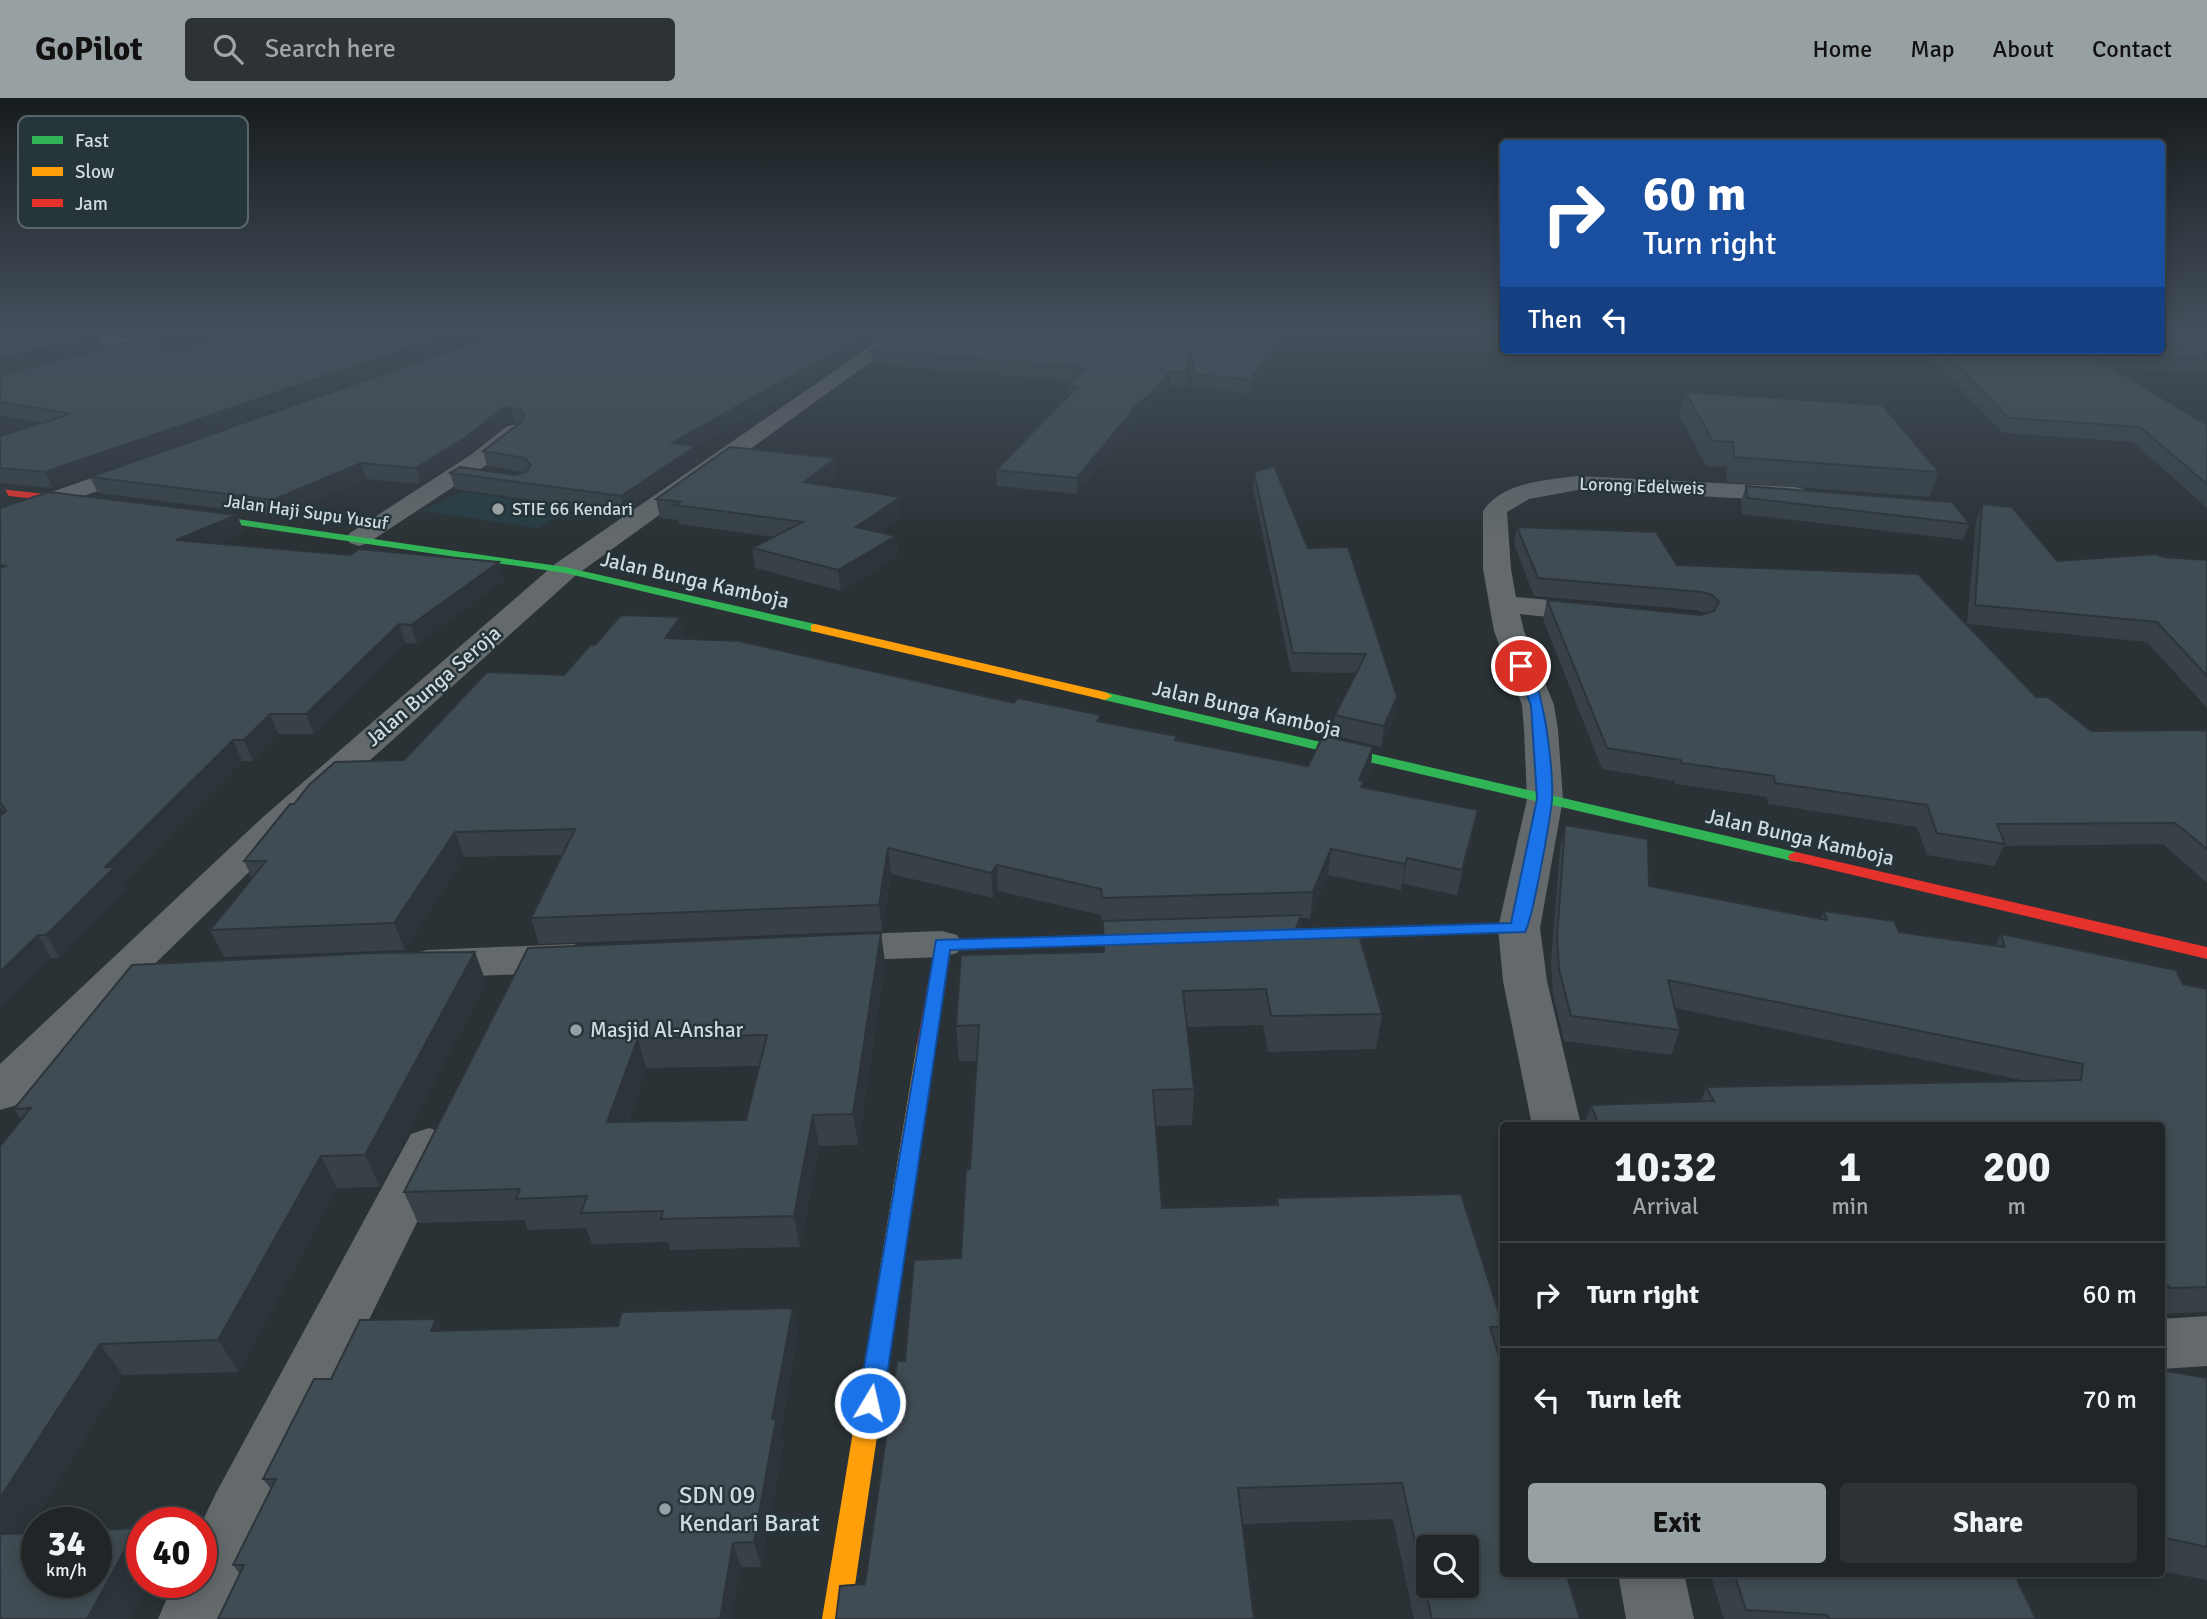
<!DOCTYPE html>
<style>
:root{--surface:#202628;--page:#2d3234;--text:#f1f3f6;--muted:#a2a5a8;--line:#3d4345;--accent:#97a0a2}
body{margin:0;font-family:Signika,sans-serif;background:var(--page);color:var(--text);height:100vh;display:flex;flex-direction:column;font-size:26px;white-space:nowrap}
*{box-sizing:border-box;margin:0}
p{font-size:23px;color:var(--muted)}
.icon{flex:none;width:38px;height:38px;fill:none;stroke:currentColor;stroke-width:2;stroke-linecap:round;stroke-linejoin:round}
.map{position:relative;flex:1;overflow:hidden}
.sheet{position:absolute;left:1500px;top:1024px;width:665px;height:455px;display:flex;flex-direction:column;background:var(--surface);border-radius:7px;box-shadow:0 4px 18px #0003,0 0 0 2px var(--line)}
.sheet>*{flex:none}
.top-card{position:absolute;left:1500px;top:42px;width:665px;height:214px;border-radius:7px;box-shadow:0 4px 18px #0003,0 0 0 2px var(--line);background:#1a4fa0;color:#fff;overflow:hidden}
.controls{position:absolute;left:1416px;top:1437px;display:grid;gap:14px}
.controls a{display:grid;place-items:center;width:63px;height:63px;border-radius:7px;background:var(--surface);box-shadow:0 4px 18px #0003,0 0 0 2px var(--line);font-size:35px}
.speed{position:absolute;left:21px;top:1409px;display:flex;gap:14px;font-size:35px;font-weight:700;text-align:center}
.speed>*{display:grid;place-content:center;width:91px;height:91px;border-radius:50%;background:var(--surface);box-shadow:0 4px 18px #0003,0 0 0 2px var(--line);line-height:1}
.speed small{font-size:18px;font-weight:400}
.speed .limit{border:10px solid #d22;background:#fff;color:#111}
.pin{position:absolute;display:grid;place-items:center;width:60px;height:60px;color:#fff;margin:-30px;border:4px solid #fff;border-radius:50%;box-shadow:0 2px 7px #0007}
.me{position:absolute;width:77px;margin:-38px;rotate:9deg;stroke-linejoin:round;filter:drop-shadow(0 0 5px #0008)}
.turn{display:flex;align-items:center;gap:24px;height:147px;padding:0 28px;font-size:32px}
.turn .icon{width:91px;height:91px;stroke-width:2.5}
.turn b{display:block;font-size:49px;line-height:60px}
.then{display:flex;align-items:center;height:66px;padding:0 28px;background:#0003;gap:14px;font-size:26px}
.eta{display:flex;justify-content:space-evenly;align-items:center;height:119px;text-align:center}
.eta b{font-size:42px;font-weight:800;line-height:49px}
.button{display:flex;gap:14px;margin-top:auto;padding:14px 28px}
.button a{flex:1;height:80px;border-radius:7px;background:var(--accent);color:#111;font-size:28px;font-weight:800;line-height:80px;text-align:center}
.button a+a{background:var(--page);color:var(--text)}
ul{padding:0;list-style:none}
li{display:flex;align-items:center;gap:21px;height:105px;padding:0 28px;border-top:2px solid var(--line)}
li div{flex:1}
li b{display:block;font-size:26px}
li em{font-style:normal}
header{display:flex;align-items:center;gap:42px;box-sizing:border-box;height:98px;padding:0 35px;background:var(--accent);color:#111}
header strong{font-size:33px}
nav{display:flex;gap:38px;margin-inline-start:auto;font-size:24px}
.search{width:490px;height:63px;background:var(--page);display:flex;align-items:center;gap:18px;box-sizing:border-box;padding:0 24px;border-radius:7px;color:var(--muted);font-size:26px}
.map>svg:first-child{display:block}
.built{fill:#263c42}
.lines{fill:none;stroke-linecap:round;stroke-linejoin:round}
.street{fill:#646a6c;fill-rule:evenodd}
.fast{fill:#30b455;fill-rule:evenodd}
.slow{fill:#ff9f0a;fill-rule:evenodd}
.jam{fill:#e5322d;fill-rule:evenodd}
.wall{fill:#374147;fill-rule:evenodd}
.shaded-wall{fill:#2d353a}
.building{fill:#404c53;stroke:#2d353a;stroke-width:2;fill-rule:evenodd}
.route{fill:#1a73e8;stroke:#114b97;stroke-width:2}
.poi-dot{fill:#97a0a2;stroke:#253539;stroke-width:2.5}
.labels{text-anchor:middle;stroke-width:5;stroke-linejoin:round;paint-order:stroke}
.far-street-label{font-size:18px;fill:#d1dbdd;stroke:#253539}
.far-poi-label{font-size:18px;fill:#d1dbdd;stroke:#253539;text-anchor:start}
.street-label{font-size:21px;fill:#d1dbdd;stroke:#253539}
.poi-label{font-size:21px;fill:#d1dbdd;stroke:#253539;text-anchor:start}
.near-poi-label{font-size:24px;fill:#d1dbdd;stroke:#253539;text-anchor:start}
.key{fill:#253539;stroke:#59676a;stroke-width:2}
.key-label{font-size:19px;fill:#d1dbdd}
</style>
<header>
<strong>GoPilot</strong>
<div class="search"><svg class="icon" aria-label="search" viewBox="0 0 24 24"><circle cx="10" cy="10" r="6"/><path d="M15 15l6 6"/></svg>Search here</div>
<nav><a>Home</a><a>Map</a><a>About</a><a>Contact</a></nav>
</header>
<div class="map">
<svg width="2207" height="1521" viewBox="0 0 2207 1521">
<rect width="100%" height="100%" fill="#2a3235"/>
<!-- built -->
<path class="built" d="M462 394 572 410 537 430 423 413Z"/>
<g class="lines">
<!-- street -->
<g class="street">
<path d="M28 231H73L141 242 150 247 141 252 37 236Z"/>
<path d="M895 231H916L575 478 289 735 130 890 17 1007 0 1012V966L263 719 555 466Z"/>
<path d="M515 327 523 328 526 333 488 366 368 445 359 448 350 445 346 440 350 435 472 356 507 328Z"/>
<path d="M143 362 151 364 154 369 151 374 0 428V412Z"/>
<path d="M1578 378 1795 389 1804 391 1807 396 1804 401 1795 403 1578 392 1529 401 1507 414 1511 471 1516 499 1596 506 1606 509 1610 515 1606 521 1596 524 1520 516 1524 533 1554 607 1558 632 1563 701 1540 830 1547 883 1581 1027H1532L1503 883 1498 830 1527 701 1524 632 1522 607 1494 533 1483 471V413C1502 384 1546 382 1578 378Z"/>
<path d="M942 833 957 837 963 846 957 855 942 859 833 863 818 860 812 850 818 840 833 837Z"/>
<path d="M573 846 588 850 594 860 588 870 573 874 427 880 412 876 406 866 412 856 427 852Z"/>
<path d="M429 1030 447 1036 454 1049 262 1439 227 1521H158L174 1484H201V1426L216 1395 411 1036Z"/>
<path d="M2207 1218V1268L2161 1271V1221Z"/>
<path d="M1618 1475H1684L1694 1521H1626Z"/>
</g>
<!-- fast -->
<g class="fast">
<path d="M189 414 565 469 815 526 821 530 815 534 565 475 185 419V415Z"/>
<path d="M1105 594 1796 754 1804 759 1796 764 1100 601V595Z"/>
</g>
<!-- slow -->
<g class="slow">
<path d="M815 526 1105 594 1112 598 1105 602 811 533V527Z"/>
<path d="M1519 825 1525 826 1527 830 1525 834 1248 843 1239 838 1248 833Z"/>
<path d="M926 939 933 941 935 946 850 1521H822L917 946 919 941Z"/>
</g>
<!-- jam -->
<g class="jam">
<path d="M0 391 91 401 96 404 91 407 0 397Z"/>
<path d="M1796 754 2207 849V861L1790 762 1788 759 1790 756Z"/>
<path d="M1156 835 1165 840 1162 844 950 851 935 946 933 951H919L917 946 936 842Z"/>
</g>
</g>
<!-- wall -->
<g class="wall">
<path d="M101 231H172L134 241 128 237Z"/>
<path d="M181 231H502L53 390 0 385V338L43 325 0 317V277ZM241 232 243 234 172 254 170 252Z"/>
<path d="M512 231 843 264 696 348 699 363 624 415 455 391 450 375 515 377 523 374 487 368 483 353 520 325 515 324 505 326 470 354 420 386 366 381 279 418 98 395 90 379Z"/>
<path d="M1291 231 1250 296 1194 289 1188 268 1187 289 1170 287 1151 310 1137 322 1077 396 997 388 996 372 1067 299V288L1072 283 872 266 871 253Z"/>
<path d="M2207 233V276L2112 270 2207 327V410L2133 344 2003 335 1924 252H2161Z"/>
<path d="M1685 294 1939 374 1929 399 1727 384 1726 369 1706 368 1679 317Z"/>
<path d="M836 360 838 378 826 388 902 418 880 434 896 438 898 458 841 493 755 470 752 450 773 439 679 426 678 422 660 420 656 401Z"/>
<path d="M1254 374 1308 450 1397 599 1394 619 1381 649 1332 637 1335 617 1356 575 1291 574 1253 390Z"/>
<path d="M1746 388 1970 426 1963 442 1742 416 1741 403Z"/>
<path d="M1982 406 2057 463 2163 459 2207 462V610L2147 544 1967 526 1976 423Z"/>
<path d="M0 410 237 417 244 434 216 446 504 482 417 546 405 545 314 636H278L253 663H242L124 784 127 791 60 860H51L0 911 4 715 0 709Z"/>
<path d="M1517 429 1677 467 2036 599 2091 633 2207 632V785L2163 746 2004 748 1994 768 1927 757 1917 729 1768 706 1767 699 1675 686V683L1602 671 1543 521 1547 502 1701 517 1706 515 1696 512 1534 498 1514 446Z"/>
<path d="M680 519 685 541 1177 638V643L1308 668 1373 649 1370 673 1363 689 1473 737 1457 797 1403 786 1401 792 1328 777 1310 820H1301L1299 838 1382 916 1376 951 1268 954 1263 927 1187 929 1194 991 1192 1027 1156 1028 1162 1110 1276 1107 1277 1100 1503 1228 1497 1251 1580 1521H1414L1393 1421 1243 1426 865 1486 905 1263 961 1160 970 1071 977 963H959L956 928 1103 854V826H1102L1101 817 998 793 993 800 891 776 882 833 539 846 531 820 562 757 464 759 405 852 224 859 210 832 252 780 244 763 294 706 404 662 564 577 595 547Z"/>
<path d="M1565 727 1649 788 1821 820 1824 813 1899 834 1995 848 2001 836 2183 886 2207 891V1214L2161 1216V1027H1584L1591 1007 1701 1004 1706 989 2026 983 1675 910 1680 932 1671 957 1564 943 1553 896 1551 864 1560 750Z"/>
<path d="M528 850 885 864 858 1047 819 1048 800 1149 670 1152 668 1144 592 1146 586 1130 528 1132 524 1122 418 1125 404 1094ZM759 968 746 1022 628 1024 646 970Z"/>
<path d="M486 884 380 1089 337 1090 239 1274 123 1277 26 1435 137 1430 142 1436V1484H150L130 1521H0L21 1022 14 1011Z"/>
<path d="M793 1210 798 1236 780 1337 783 1347 761 1469 240 1476 233 1467 271 1391 263 1381 331 1281 436 1221 442 1233 618 1228Z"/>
<path d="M2161 1272 2206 1280 2207 1279V1482L2161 1473Z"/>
<path d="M1710 1475H2014L2036 1521H1724Z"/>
</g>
<!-- shaded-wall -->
<g class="shaded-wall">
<path d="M130 231H172L134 241Z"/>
<path d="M194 231H241V232L169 252 160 246 164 239Z"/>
<path d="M462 231H502L53 390 45 374Z"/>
<path d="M870 231H890L843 264 696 348 699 363 624 415 621 398 672 345Z"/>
<path d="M1284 231H1291L1250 296 1251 282Z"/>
<path d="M99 236 104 249 0 276V261Z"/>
<path d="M1170 273V287L1151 310 1137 322 1077 396V380L1137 307Z"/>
<path d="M512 310 515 324 505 326 470 354 420 386 416 370 501 311Z"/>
<path d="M836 360 838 378 807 403 804 384Z"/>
<path d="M361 365 366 381 279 418 273 402Z"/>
<path d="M4 389 12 405 0 410V390Z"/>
<path d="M901 399 902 418 859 449 856 429Z"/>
<path d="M237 417 244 434 184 459 176 442Z"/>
<path d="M896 438 898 458 841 493 838 472Z"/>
<path d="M499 464 504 482 417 546 411 527Z"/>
<path d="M680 519 685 541 665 540Z"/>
<path d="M399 526 405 545 314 636 306 616Z"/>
<path d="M1397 599 1394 619 1381 649 1384 628Z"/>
<path d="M270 616 278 636 253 663 244 642Z"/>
<path d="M233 642 242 663 124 784 127 791 60 860 46 837 105 769Z"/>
<path d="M1373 649 1370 673 1363 691 1359 682Z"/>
<path d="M1478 712 1473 737 1457 797 1462 772Z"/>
<path d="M455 734 464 759 405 852 394 825Z"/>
<path d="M888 750 891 776 882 833 879 807Z"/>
<path d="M1331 751 1328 777 1310 820 1313 794Z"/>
<path d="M1407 760 1403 786 1401 792 1405 766Z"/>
<path d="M997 767 998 793 993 800 991 775Z"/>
<path d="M1301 817 1298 852 1293 838Z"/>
<path d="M881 835 885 864 858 1047 853 1016Z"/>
<path d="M38 837 51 860 0 911V874Z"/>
<path d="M475 854 486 884 380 1089 365 1057Z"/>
<path d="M638 940 646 970 617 1055 607 1024Z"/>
<path d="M813 1017 819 1048 800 1149 794 1118Z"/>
<path d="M321 1058 337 1090 239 1274 218 1242Z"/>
<path d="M793 1210 798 1236 780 1337 783 1347 761 1469 754 1444 772 1321Z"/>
<path d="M436 1221 449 1247 431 1233Z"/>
<path d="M100 1246 123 1277 5 1468 0 1463V1400Z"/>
<path d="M137 1430 142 1436V1484H150L130 1521H87Z"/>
<path d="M733 1445 741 1470 732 1521H720Z"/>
</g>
<!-- building -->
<g class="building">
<path d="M0 231H68L99 236 0 261Z"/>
<path d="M181 231H194L164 239 160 246 172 254 244 234 246 231H462L45 374 0 370V338L71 316 0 304V277Z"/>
<path d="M512 231H870L841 250 672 345 696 348 621 398 450 375 460 369 515 377 526 374 531 367 524 360 483 353 521 324 524 317 522 312 512 310 501 311 466 339 416 370 361 365 273 402 90 379Z"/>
<path d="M901 231H1284L1251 282 1195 276 1189 255 1187 275 1170 273 1152 295 1137 307 1077 380 996 372 1077 289 1067 288 1084 270 871 253Z"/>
<path d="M2161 231H2204L2207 233V262L2085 254 2207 327V386L2140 329 2009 320 1942 252H2161Z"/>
<path d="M1685 294 1882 307 1939 374 1734 359 1733 344 1713 343Z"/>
<path d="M730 349 836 360 804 384 901 399 856 429 896 438 838 472 752 450 803 424 675 407 680 404 656 401Z"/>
<path d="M1274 368 1308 450 1348 449 1397 599 1384 628 1335 617 1366 556 1293 555 1254 374Z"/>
<path d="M1746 388 1952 404 1970 426 1747 400Z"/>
<path d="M49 394 237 417 176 442 350 457 359 451 499 464 411 527 399 526 306 616H270L244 642H233L105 769H115L46 837H38L0 874V718L6 713 0 704V470L5 468 0 467V410Z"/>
<path d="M1982 406 2012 409 2057 463 2157 456 2163 459 2207 462V578L2157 524 1975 507Z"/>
<path d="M1517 429 1656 434 1677 467 1918 476 2036 599H2048L2091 633 2207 632V751L2175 725 1997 726 2005 746 1937 735 1927 707 1775 685 1774 678 1681 665V662L1607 650 1547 502 1701 517 1714 513 1719 504 1712 497 1702 494 1538 480Z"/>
<path d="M621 517 680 519 665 540 739 543 1014 605 1018 600 1101 617 1097 623 1177 638 1175 642 1308 668 1323 638 1373 649 1359 682 1364 683 1361 689 1478 712 1462 772 1407 760 1405 766 1331 751 1313 794 1102 800 1101 791 997 767 991 775 888 750 879 807 531 820 575 731 455 734 394 825 210 832 266 763H244L290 706H294L309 687 335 664 404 662 487 574 564 577 590 547H595Z"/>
<path d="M1565 727 1648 741 1649 788 1827 822 1824 813 1894 823 1899 834 2005 849 2001 836 2176 872 2183 886 2207 891V1189L2170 1190 2161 1179V1027H1599L1591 1007 1714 1003 1706 989 2081 982 2083 966 1668 882 1680 932 1571 918 1559 871 1557 840Z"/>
<path d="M1301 817 1293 838 1359 837 1382 916 1271 918 1266 891 1183 893 1194 991 1153 992 1162 1110 1278 1107 1277 1100 1461 1096 1503 1228V1229H1490L1503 1271V1475H1566L1580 1521H1432L1402 1385 1238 1390 1254 1521H836L840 1488 865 1486 897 1263H905L914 1162 961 1160 966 1071H970L979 927 956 928 961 857 1104 854 1103 823ZM1428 1449H1466V1488H1428Z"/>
<path d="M881 835 853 1016 813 1017 794 1118 661 1121 663 1113 581 1115 587 1098 516 1101 520 1091 404 1094 528 850ZM767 937 746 1022 607 1024 638 940Z"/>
<path d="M475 854 365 1057 321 1058 218 1242 100 1246 0 1400V1048L31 1010 14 1011 132 867 372 855Z"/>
<path d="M793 1210 772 1321H776L754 1444 733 1445 720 1521H218L244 1467H233L276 1381H263L314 1281H331L360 1222 436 1221 431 1233 618 1228 622 1214Z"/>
<path d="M2161 1272 2207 1280V1449L2161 1439Z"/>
<path d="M137 1430 87 1521H0V1436L37 1435V1484H96V1432Z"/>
<path d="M1734 1475H2014L2036 1521H1829L1827 1517 1746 1512Z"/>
</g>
<!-- sky -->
<linearGradient id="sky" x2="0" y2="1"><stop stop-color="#171c1d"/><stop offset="0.52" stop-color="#444f5c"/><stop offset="1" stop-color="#444f5c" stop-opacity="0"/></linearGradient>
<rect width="2207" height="444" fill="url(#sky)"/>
<!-- route -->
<path class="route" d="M1521 564C1544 572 1554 678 1552 702 1550 722 1533 820 1525 834L950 852 883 1305 879 1313 870 1317 861 1313 858 1305 936 842 1511 825 1537 701 1531 607 1515 568Z"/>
<!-- markers -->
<g class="poi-dot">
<circle cx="498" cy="411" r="7"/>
<circle cx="576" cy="932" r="7"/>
<circle cx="665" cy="1411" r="7"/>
</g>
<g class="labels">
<!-- far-street labels -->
<g class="far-street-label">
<text transform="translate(1642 388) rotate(2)" y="6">Lorong Edelweis</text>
<text transform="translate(306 414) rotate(8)" y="6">Jalan Haji Supu Yusuf</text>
</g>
<!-- far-poi labels -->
<g class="far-poi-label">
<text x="512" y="417">STIE 66 Kendari</text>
</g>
<!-- street labels -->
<g class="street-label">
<text transform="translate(695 482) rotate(13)" y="7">Jalan Bunga Kamboja</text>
<text transform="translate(433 588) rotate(-41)" y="7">Jalan Bunga Seroja</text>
<text transform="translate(1247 611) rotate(13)" y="7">Jalan Bunga Kamboja</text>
<text transform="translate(1800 739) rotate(13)" y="7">Jalan Bunga Kamboja</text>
</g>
<!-- poi labels -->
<g class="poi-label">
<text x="590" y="939">Masjid Al-Anshar</text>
</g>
<!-- near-poi labels -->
<g class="near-poi-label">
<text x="679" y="1405">SDN 09<tspan x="679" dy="28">Kendari Barat</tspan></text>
</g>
</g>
<!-- legend -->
<rect x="18" y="18" width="230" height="112" rx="10" class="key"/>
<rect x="32" y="38" width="31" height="8" fill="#30b455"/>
<rect x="32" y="69" width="31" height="9" fill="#ff9f0a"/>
<rect x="32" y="101" width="31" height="8" fill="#e5322d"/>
<g class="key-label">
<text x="75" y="49">Fast</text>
<text x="75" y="80">Slow</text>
<text x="75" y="112">Jam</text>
</g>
</svg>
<div class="controls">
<a><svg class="icon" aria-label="search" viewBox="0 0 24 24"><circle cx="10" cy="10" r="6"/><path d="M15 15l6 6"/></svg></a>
</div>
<div class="speed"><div>34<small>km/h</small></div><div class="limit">40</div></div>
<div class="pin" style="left:1521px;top:568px;background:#d93025"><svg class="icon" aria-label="arrive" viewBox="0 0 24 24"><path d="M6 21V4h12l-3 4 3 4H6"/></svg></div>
<svg class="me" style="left:870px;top:1305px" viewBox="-20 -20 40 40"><circle r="17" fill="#1a73e8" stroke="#fff" stroke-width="3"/><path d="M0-11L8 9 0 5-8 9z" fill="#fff"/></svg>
<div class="top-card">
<div class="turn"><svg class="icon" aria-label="right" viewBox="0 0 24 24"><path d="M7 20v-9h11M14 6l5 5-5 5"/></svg><div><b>60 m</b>Turn right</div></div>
<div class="then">Then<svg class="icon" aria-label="left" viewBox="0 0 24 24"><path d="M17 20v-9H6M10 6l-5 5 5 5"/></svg></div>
</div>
<section class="sheet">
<div class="eta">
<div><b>10:32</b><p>Arrival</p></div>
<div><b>1</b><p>min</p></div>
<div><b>200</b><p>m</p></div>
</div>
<ul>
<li><svg class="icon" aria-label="right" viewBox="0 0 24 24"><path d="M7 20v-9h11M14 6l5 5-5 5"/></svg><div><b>Turn right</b></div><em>60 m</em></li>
<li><svg class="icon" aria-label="left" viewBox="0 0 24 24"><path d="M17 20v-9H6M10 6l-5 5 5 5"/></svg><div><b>Turn left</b></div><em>70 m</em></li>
</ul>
<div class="button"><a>Exit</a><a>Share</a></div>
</section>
</div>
